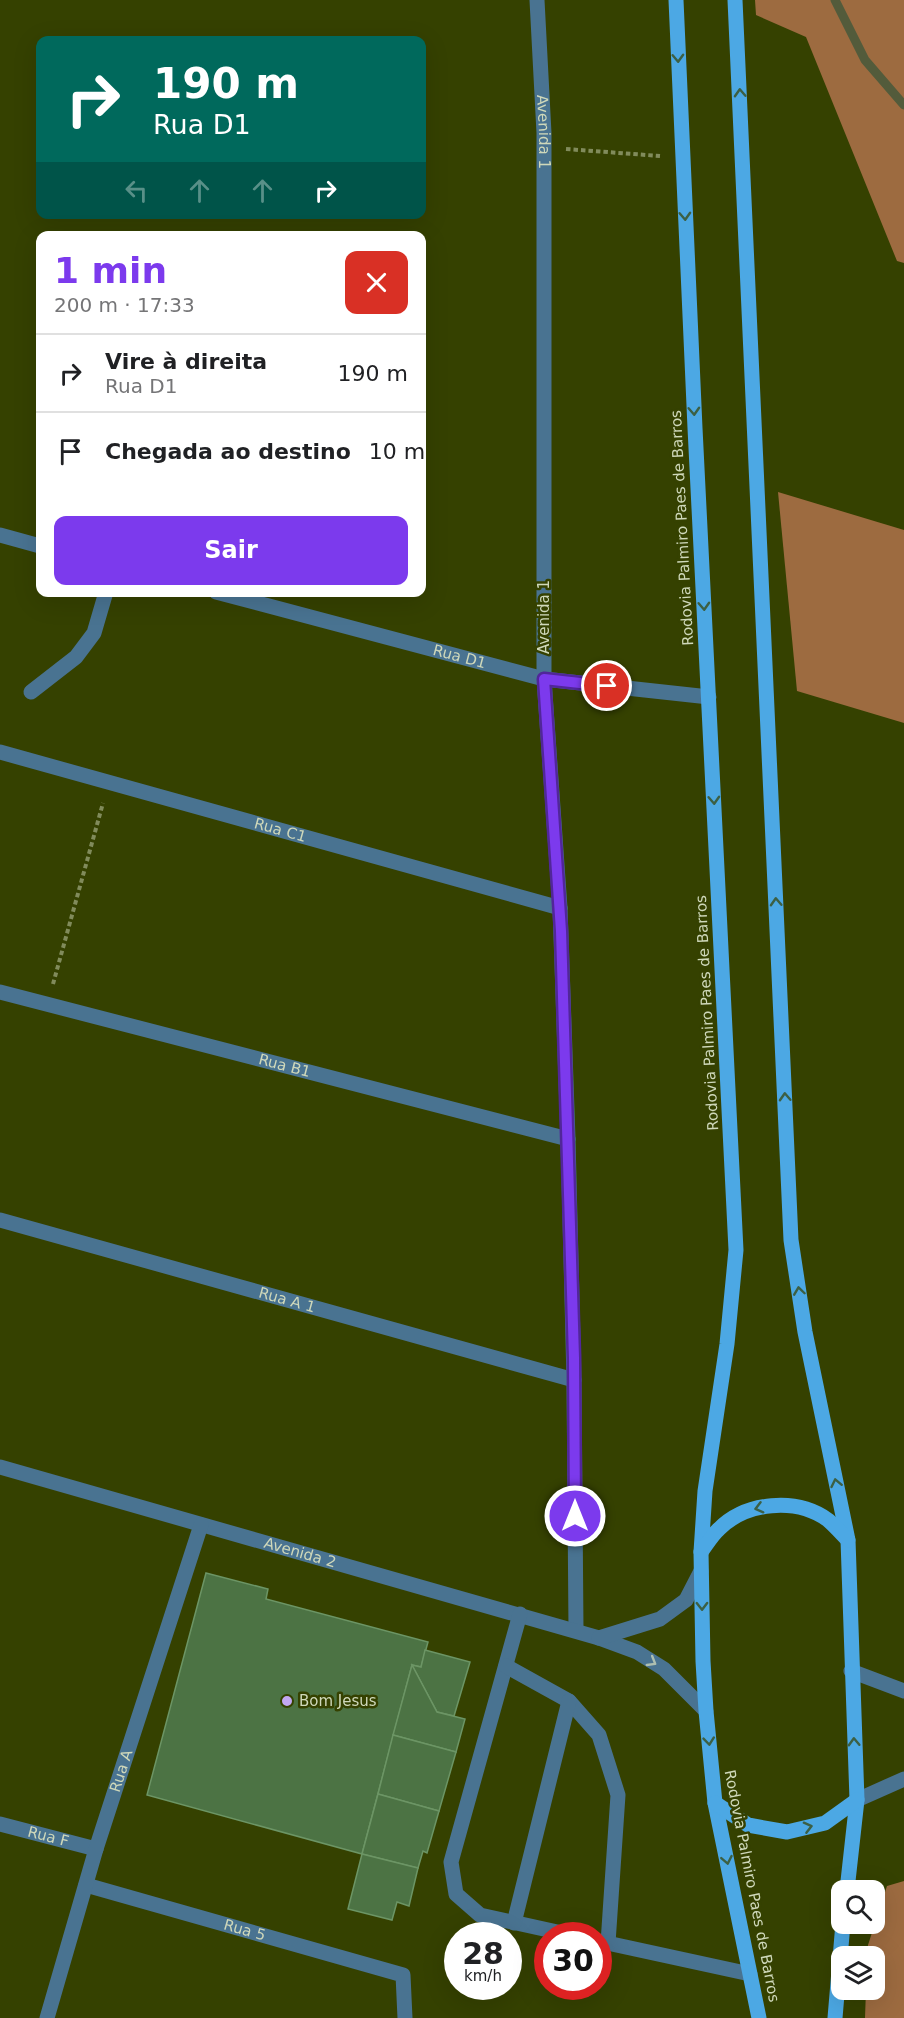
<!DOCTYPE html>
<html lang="pt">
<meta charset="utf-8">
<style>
:root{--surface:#fff;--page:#f2f2f2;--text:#202124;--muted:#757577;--line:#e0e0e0;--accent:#7c3aed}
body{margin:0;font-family:"DejaVu Sans",sans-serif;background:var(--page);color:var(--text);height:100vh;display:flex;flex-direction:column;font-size:22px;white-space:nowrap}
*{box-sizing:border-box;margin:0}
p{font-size:20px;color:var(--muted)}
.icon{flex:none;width:33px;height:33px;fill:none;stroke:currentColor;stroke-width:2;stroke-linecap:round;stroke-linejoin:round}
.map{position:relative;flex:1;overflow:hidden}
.panel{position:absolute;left:36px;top:231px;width:390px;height:366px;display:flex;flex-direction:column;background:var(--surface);border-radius:12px;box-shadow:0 6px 24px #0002}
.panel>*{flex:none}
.top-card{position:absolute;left:36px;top:36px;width:390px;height:183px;border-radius:12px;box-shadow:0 6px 24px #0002;background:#00695c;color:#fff;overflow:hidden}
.fabs{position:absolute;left:831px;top:1880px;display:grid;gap:12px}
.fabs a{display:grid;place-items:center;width:54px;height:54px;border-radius:12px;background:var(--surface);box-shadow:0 6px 24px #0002;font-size:30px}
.speed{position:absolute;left:444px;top:1922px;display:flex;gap:12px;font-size:30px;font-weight:700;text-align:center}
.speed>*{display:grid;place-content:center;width:78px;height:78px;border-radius:50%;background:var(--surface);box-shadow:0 6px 24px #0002;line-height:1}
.speed small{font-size:15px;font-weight:400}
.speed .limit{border:9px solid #d22;background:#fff;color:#111}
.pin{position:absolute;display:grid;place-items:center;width:51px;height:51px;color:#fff;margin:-26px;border:3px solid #fff;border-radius:50%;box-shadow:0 2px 6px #0007}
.me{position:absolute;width:66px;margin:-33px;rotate:0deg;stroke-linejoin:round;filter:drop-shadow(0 0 4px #0008)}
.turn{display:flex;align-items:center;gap:21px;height:126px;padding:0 18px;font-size:27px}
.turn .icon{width:78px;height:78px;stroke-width:2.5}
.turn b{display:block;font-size:42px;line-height:51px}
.lanes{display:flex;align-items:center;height:57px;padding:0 18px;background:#0003;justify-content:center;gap:30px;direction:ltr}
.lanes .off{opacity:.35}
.round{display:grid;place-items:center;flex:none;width:63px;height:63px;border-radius:12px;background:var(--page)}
.overview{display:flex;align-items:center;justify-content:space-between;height:102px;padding:0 18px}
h1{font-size:36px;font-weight:700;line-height:45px;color:var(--accent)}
.button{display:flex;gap:12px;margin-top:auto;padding:12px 18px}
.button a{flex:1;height:69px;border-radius:12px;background:var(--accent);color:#fff;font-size:24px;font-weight:700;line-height:69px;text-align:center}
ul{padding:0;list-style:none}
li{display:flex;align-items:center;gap:18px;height:78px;padding:0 18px;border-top:2px solid var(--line)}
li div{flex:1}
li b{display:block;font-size:22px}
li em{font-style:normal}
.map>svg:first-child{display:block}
.forest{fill:#9d6b40}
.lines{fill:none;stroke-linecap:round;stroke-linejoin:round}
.stream{stroke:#535b3b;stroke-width:9}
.building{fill:#4c7344;stroke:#6c9565;stroke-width:1.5}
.path{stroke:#818b5b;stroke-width:4;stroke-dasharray:4.5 3;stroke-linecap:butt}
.minor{stroke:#497391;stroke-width:15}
.major{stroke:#4ca8e4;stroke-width:15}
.oneway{stroke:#3c6044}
.oneway2{stroke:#aebfb0}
.route-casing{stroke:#51269a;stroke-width:15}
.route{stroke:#7c3aed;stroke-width:10}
.poi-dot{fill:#c2a7f2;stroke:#354100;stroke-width:2}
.labels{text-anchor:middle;stroke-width:5;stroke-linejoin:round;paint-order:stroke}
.street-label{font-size:15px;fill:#cfd8ba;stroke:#354100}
.poi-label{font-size:15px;fill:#cfd8ba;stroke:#354100;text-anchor:start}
</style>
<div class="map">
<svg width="904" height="2018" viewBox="0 0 904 2018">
<rect width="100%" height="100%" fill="#354100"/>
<!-- forest -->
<g class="forest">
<path d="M755 0H904V263L897 261 806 37 756 15Z"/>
<path d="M778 492 904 530V723L797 691Z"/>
<path d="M904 1881V2018H865L866 1989H874V1956H867L868 1945 887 1886Z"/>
</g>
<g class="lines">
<!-- stream -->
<path class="stream" d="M835 0 865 60 904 105"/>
</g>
<!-- building -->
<g class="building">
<path d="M206 1573 268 1589 266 1599 428 1642 421 1667 412 1665 362 1854 147 1795Z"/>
<path d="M425 1650 470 1662 454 1716 437 1712 412 1665 421 1667Z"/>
<path d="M412 1665 437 1712 465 1719 456 1752 393 1735Z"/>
<path d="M393 1735 456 1752 439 1811 378 1794Z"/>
<path d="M378 1794 439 1811 427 1853 423 1851 418 1868 362 1854Z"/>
<path d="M362 1854 418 1868 409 1906 397 1902 392 1920 348 1909Z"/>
</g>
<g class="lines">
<!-- path -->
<g class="path">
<path d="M566 149 660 156"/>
<path d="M53 984 103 803"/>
</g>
<!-- minor -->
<g class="minor">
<path id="s1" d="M537 0 544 133V679L560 908 568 1139 574 1380 576 1630"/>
<path d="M0 535 40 546"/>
<path id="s2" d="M216 592 544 679 709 697"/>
<path d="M31 692 76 657 94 633 106 592"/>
<path id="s3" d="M0 752 560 908"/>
<path id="s4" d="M0 992 568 1139"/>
<path id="s5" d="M0 1220 574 1380"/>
<path id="s6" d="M0 1467 599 1638 637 1652 664 1669 706 1711"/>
<path d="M520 1614 451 1862 456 1894 480 1915 571 1935"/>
<path d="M599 1638 660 1619 686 1600 701 1571"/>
<path d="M506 1666 569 1701 599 1735 618 1795 608 1943"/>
<path d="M851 1671 904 1691"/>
<path d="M857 1800 904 1779"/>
<path id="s7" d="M0 1824 96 1849"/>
<path id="s8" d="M86 1885 403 1975 405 2018"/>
<path d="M514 1923 569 1701"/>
<path d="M598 1941 750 1974"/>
<path id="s9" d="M47 2018 96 1849 201 1525"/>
</g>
<!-- major -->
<g class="major">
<path d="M676 0 695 428 736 1250 727 1344 705 1491 701 1552 703 1661 706 1711 715 1803 759 2018"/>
<path d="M735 0 791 1240 805 1332 848 1540 857 1800 847 1890"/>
<path d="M701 1552C707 1544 712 1535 719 1529 746 1502 796 1497 828 1520 835 1526 842 1534 848 1540"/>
<path d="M715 1803 748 1825 787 1832 825 1823 857 1800"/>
<path d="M835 2018 843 1923"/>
</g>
</g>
<!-- one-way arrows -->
<defs><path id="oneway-chevron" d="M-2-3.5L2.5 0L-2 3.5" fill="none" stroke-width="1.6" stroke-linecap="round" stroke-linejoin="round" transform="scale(1.5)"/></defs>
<g class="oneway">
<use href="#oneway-chevron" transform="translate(678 58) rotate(88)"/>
<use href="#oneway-chevron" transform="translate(740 93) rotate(-93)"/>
<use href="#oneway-chevron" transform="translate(685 216) rotate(87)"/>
<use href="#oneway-chevron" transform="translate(694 411) rotate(87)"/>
<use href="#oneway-chevron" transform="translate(704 606) rotate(87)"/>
<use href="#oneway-chevron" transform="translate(714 800) rotate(87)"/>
<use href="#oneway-chevron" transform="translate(776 902) rotate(-93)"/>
<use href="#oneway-chevron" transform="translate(785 1097) rotate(-93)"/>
<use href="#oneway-chevron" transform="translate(799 1291) rotate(-98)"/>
<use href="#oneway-chevron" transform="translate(836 1483) rotate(-102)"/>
<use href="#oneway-chevron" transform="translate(759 1508) rotate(165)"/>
<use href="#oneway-chevron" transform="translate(702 1606) rotate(89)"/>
<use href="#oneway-chevron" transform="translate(709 1741) rotate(84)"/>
<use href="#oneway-chevron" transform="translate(854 1742) rotate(-92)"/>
<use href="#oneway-chevron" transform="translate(808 1827) rotate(-14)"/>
<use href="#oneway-chevron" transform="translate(727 1860) rotate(79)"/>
</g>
<use class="oneway2" href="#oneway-chevron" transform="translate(652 1662) rotate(31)"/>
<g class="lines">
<!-- route casing -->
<g class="route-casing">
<path id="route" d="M575 1516 574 1358 561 931 544 679 607 686"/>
</g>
<!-- route -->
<use href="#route" class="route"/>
</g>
<!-- markers -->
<circle class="poi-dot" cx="287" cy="1701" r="6"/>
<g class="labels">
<!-- street labels -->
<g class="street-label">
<text dy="5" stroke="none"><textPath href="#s1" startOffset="132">Avenida 1</textPath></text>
<text transform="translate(682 528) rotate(-93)" y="5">Rodovia Palmiro Paes de Barros</text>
<text transform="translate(544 617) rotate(-90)" y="5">Avenida 1</text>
<text dy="5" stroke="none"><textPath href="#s2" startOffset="252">Rua D1</textPath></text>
<text dy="5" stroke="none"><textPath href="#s3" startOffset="291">Rua C1</textPath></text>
<text transform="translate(707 1013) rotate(-93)" y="5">Rodovia Palmiro Paes de Barros</text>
<text dy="5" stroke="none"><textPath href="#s4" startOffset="294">Rua B1</textPath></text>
<text dy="5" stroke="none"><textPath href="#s5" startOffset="298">Rua A 1</textPath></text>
<text dy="5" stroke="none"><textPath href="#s6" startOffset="312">Avenida 2</textPath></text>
<text dy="5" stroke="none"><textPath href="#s9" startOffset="258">Rua A</textPath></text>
<text dy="5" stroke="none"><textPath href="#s7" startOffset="50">Rua F</textPath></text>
<text transform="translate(752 1886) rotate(79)" y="5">Rodovia Palmiro Paes de Barros</text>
<text dy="5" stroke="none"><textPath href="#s8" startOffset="165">Rua 5</textPath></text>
</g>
<!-- poi labels -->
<g class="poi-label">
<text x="299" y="1706">Bom Jesus</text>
</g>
</g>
</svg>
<div class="fabs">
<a><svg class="icon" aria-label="search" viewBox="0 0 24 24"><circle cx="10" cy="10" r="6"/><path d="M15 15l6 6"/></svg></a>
<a><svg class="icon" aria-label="layers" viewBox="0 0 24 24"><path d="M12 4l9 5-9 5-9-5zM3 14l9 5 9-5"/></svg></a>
</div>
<div class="speed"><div>28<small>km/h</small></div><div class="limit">30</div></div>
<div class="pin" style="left:607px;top:686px;background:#d93025"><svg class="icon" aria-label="arrive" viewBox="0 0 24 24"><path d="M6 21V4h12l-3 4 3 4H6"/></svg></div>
<svg class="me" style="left:575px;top:1516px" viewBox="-20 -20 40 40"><circle r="17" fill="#7c3aed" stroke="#fff" stroke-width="3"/><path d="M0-11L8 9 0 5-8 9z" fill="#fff"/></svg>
<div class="top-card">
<div class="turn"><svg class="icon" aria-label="right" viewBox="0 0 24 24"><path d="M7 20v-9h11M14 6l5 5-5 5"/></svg><div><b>190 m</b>Rua D1</div></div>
<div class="lanes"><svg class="icon off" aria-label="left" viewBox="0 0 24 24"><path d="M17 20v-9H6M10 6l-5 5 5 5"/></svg><svg class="icon off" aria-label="ahead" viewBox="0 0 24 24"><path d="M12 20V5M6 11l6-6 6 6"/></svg><svg class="icon off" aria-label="ahead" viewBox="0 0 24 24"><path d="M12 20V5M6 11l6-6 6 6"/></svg><svg class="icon" aria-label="right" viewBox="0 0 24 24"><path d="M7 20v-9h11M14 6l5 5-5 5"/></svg></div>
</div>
<section class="panel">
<div class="overview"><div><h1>1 min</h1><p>200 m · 17:33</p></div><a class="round" style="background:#d93025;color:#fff"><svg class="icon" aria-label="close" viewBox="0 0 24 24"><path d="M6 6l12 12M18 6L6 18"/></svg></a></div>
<ul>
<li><svg class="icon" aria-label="right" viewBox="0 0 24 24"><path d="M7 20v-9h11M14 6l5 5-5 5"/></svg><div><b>Vire à direita</b><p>Rua D1</p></div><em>190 m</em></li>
<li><svg class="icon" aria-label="arrive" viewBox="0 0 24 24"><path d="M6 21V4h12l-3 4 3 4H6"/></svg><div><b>Chegada ao destino</b></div><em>10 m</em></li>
</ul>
<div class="button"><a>Sair</a></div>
</section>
</div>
